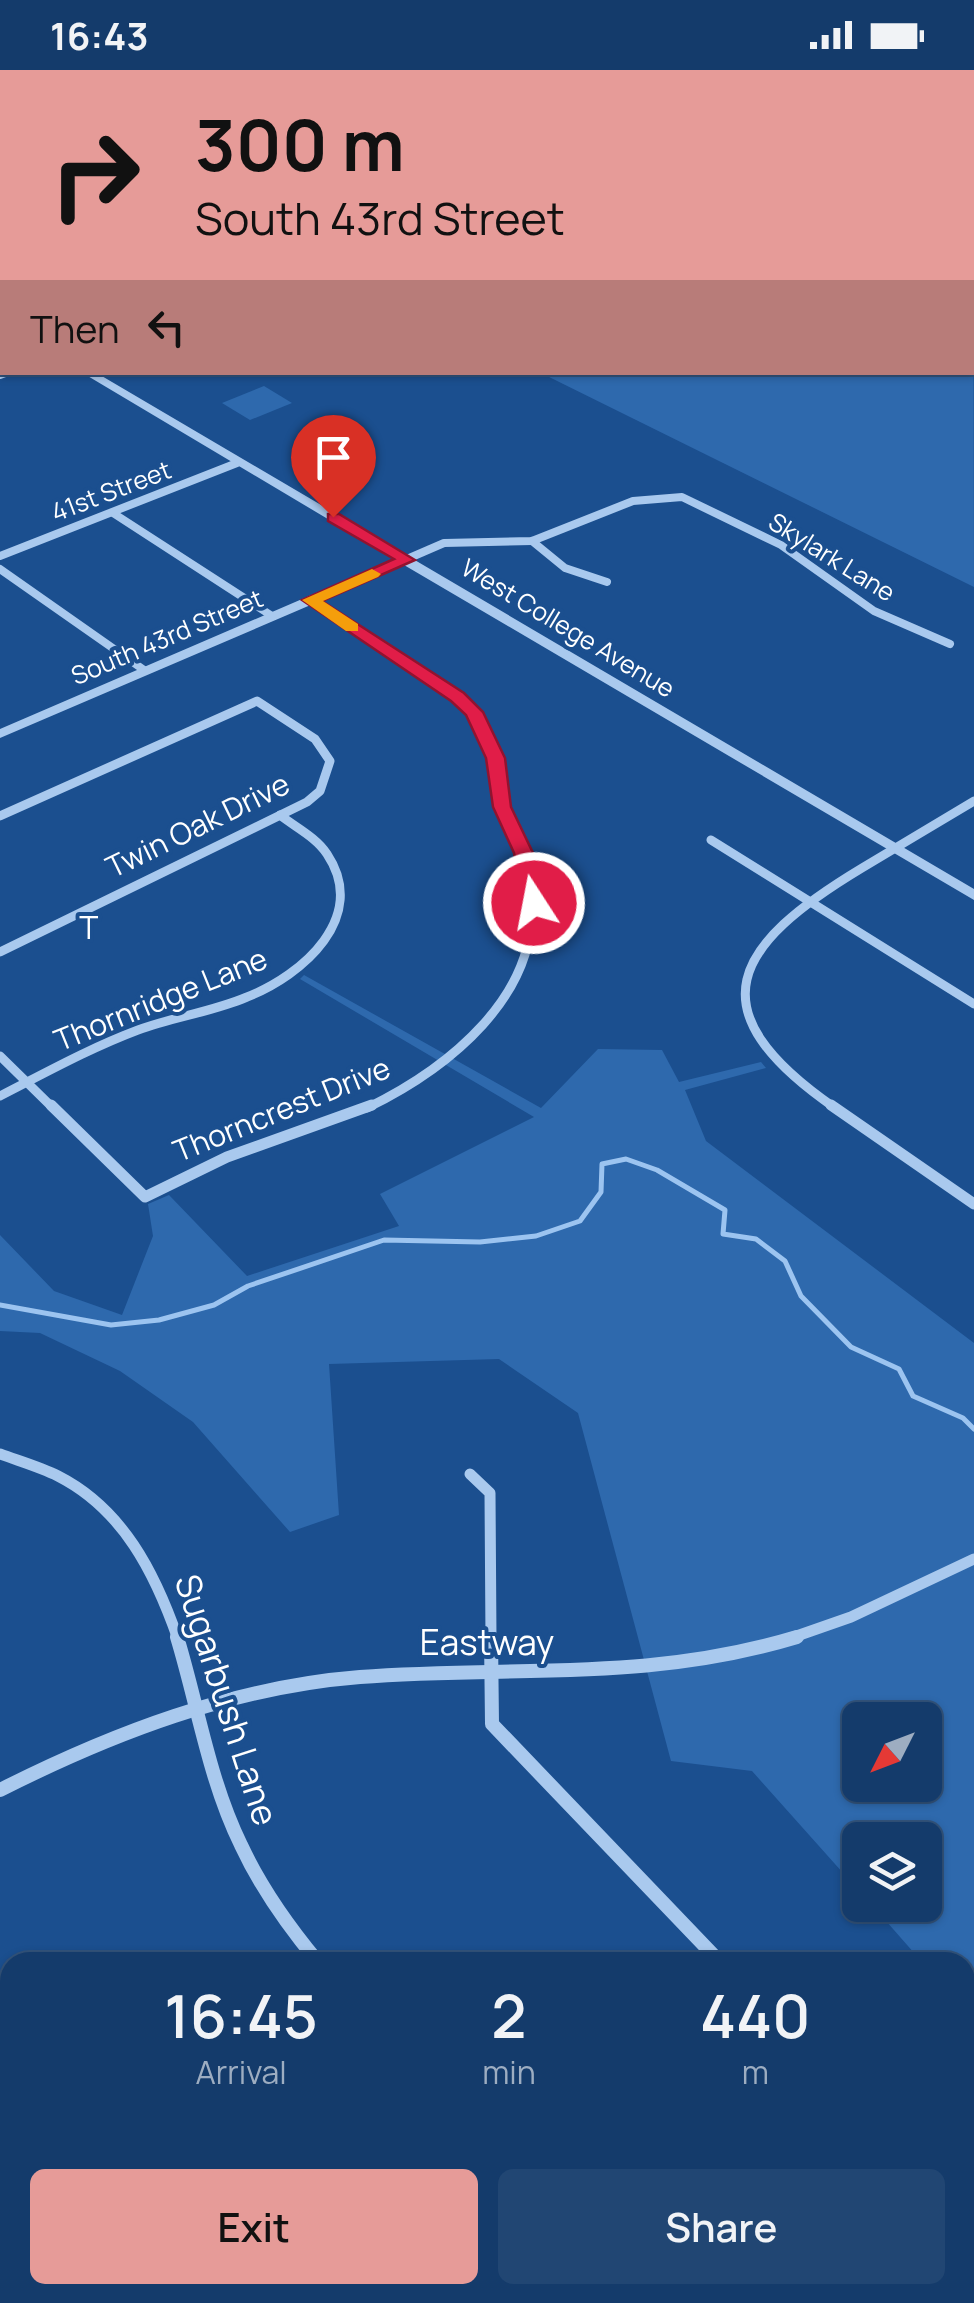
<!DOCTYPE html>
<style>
:root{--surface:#143b6b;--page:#214673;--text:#f1f3f6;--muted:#9dadc1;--line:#33557e;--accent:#e69b98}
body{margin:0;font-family:Manrope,sans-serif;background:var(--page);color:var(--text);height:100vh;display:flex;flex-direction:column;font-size:38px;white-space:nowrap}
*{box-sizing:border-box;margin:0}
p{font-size:32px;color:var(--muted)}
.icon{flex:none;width:55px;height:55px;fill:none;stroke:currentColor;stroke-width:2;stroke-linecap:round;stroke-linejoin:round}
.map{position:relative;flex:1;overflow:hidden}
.side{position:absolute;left:0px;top:1882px;width:975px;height:352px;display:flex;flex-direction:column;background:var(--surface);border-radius:30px 30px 0 0;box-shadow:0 2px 8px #0004,0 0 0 2px var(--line)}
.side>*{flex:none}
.banner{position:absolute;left:0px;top:0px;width:975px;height:305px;box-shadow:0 2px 8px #0004,0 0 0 2px var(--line);background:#e69b98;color:#111;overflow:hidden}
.needle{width:65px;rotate:228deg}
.fabs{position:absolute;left:842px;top:1632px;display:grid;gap:20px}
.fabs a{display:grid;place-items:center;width:100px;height:100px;border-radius:15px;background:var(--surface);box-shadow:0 2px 8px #0004,0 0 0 2px var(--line);font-size:50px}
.pin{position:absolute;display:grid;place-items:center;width:85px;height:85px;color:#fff;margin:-102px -42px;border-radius:50% 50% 50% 0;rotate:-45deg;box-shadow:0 0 10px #0007}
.pin .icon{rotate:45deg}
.me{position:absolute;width:110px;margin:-55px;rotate:349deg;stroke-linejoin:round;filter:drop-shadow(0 0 8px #0008)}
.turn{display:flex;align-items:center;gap:35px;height:210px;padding:0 30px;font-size:45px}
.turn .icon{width:130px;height:130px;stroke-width:2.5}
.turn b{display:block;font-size:70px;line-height:85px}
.then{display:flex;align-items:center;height:95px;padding:0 30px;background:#0003;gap:20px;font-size:38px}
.eta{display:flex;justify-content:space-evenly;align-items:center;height:170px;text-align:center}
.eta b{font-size:60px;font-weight:600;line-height:70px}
.action{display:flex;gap:20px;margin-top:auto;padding:20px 30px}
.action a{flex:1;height:115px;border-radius:15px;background:var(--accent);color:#111;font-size:40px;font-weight:600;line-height:115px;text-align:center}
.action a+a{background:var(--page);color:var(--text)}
.status{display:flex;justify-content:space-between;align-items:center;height:70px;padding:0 50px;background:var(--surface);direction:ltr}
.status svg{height:28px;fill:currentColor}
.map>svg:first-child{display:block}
.green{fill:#2e69ad;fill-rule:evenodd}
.water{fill:#3c6290;stroke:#9cc4f0;stroke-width:2.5}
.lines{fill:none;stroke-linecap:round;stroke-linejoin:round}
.stream{stroke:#9cc4f0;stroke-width:5}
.minor-far3{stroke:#a9c9ee;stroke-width:8}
.minor-far2{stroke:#a9c9ee;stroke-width:9}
.minor-far1{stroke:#a9c9ee;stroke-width:11}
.minor{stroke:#a9c9ee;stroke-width:14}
.tertiary{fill:#a9c9ee;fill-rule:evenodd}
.route{fill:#e11d48;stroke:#92132f;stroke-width:2.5}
.slow{fill:#f59e0b}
.labels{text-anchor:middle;stroke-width:8;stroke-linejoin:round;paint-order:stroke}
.far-street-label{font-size:25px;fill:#fff;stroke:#1b4f8f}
.street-label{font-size:30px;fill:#fff;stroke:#1b4f8f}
.neighbourhood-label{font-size:32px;letter-spacing:2.5px;fill:#fff;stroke:#1b4f8f}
.near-street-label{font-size:35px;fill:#fff;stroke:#1b4f8f}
</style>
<div class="status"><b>16:43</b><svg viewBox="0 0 49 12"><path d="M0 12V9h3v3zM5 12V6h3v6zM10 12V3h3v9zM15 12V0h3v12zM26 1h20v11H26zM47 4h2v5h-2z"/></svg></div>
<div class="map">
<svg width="974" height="2233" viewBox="0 0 974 2233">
<rect width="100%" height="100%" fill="#1b4f8f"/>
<!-- green -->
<g class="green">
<path d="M23 0H921L928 2H18Z"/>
<path d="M973 17 974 517 541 303 972 302Z"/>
<path d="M264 316 292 333 250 350 222 333Z"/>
<path d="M304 905 541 1038 598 979 662 980 679 1012 761 992 766 998 685 1020 706 1071 974 1273V2229L971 2233H932L925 2225H965V1892H906L915 1884 872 1835H925V1770H860V1822L752 1701 671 1691 578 1343 499 1289 329 1294 339 1445 290 1462 193 1352 120 1301 40 1263 0 1261V1165L54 1221 122 1245 153 1166 148 1134 169 1125 247 1206 399 1156 380 1124 534 1047 300 909ZM860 1650H925V1715H860Z"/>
</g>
<!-- water -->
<path class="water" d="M81 0H492L494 2H83Z"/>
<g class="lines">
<!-- stream -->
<path class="stream" d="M0 1235 111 1255 159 1250 214 1235 248 1216 384 1170 480 1172 536 1166 580 1151 601 1122 602 1094 626 1089 657 1100 725 1140 723 1164 756 1169 785 1191 801 1226 851 1277 899 1299 913 1326 963 1348 974 1359"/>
<!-- minor-far3 -->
<g class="minor-far3">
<path d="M0 305 8 302"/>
<path d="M113 443 272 546"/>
<path d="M532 471 565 498 607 512"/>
<path d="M0 486 237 393"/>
<path d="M407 489 444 473 532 471 633 431 682 427 781 475 874 541 950 574"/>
<path d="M0 499 144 600"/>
<path d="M310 530 435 613"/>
</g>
<!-- minor-far2 -->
<g class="minor-far2">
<path d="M0 746 257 631 315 669 330 691 320 721 307 732 0 882"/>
<path d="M711 770 974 934"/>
<path d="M0 986 53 1038"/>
<path d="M0 1026C45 1003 90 978 138 960 173 947 212 942 247 927 303 905 369 847 327 784 316 767 295 757 280 745"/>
<path d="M367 1038C447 999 541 926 531 826 528 792 513 769 503 738 498 724 500 708 496 693 488 655 462 630 432 610"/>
<path d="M835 1038C692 939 734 875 862 798 899 776 937 753 974 731"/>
</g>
<!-- minor-far1 -->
<g class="minor-far1">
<path d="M51 1035 145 1127 227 1087 372 1035"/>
<path d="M831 1035 974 1134"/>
<path d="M0 1384C19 1391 40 1397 58 1406 123 1439 155 1503 178 1569"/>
<path d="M470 1404 490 1423 491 1569"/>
<path d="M788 1569 851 1547 974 1489"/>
</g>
<!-- minor -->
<g class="minor">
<path d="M177 1567C198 1636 209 1710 241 1775 261 1818 288 1856 318 1892"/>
<path d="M491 1567 492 1654 720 1892"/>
<path d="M0 1720C113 1663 233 1617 360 1607 513 1595 644 1613 797 1567"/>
</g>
<!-- tertiary -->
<g class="tertiary">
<path d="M0 0H6L0 4Z"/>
<rect x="0" y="250" width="2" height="7"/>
<path d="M81 302H95L974 819V830L404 495 0 668V659L395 489Z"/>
</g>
</g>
<!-- route -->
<path class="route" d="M328 444H339L415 490 322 531 464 623 483 642 505 688 511 737 533 783 543 833 541 837 534 839 524 833 514 783 493 737 486 688 466 645 451 631 302 530 394 489 328 451Z"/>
<!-- slow -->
<path class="slow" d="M372 499 381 504 378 507 323 531 358 554V561H346L302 530Z"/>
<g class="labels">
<!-- far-street labels -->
<g class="far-street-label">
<text transform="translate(111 421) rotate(-21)" y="9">41st Street</text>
<text transform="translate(832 487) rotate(32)" y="9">Skylark Lane</text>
<text transform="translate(568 558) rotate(31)" y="9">West College Avenue</text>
<text transform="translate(167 567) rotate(-23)" y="9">South 43rd Street</text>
</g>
<!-- street labels -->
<g class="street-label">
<text transform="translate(198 756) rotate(-26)" y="10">Twin Oak Drive</text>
<text transform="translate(161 930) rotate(-22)" y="10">Thornridge Lane</text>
<text transform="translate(282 1040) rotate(-22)" y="10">Thorncrest Drive</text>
</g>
<!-- neighbourhood labels -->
<g class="neighbourhood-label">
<text x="90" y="869">T</text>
</g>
<!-- near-street labels -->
<g class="near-street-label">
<text x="487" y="1585">Eastway</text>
<text transform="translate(226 1630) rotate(72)" y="12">Sugarbush Lane</text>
</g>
</g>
</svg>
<div class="fabs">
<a><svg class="needle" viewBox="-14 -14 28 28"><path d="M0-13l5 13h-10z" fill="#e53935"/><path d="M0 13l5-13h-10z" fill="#9dadc1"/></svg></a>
<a><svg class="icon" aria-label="layers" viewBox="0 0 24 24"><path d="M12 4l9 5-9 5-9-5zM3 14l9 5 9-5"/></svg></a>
</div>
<div class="pin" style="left:333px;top:447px;background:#d93025"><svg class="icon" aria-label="arrive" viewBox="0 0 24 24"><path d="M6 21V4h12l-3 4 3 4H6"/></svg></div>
<svg class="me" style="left:534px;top:833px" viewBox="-20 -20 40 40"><circle r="17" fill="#e11d48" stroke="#fff" stroke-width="3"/><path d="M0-11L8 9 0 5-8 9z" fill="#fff"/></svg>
<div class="banner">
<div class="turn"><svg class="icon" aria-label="right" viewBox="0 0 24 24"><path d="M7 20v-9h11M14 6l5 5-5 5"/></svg><div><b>300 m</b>South 43rd Street</div></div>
<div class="then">Then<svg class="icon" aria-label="left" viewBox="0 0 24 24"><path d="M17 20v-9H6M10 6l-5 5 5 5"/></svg></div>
</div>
<section class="side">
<div class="eta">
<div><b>16:45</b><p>Arrival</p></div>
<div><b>2</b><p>min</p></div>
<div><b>440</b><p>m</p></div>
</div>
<div class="action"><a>Exit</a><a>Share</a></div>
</section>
</div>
